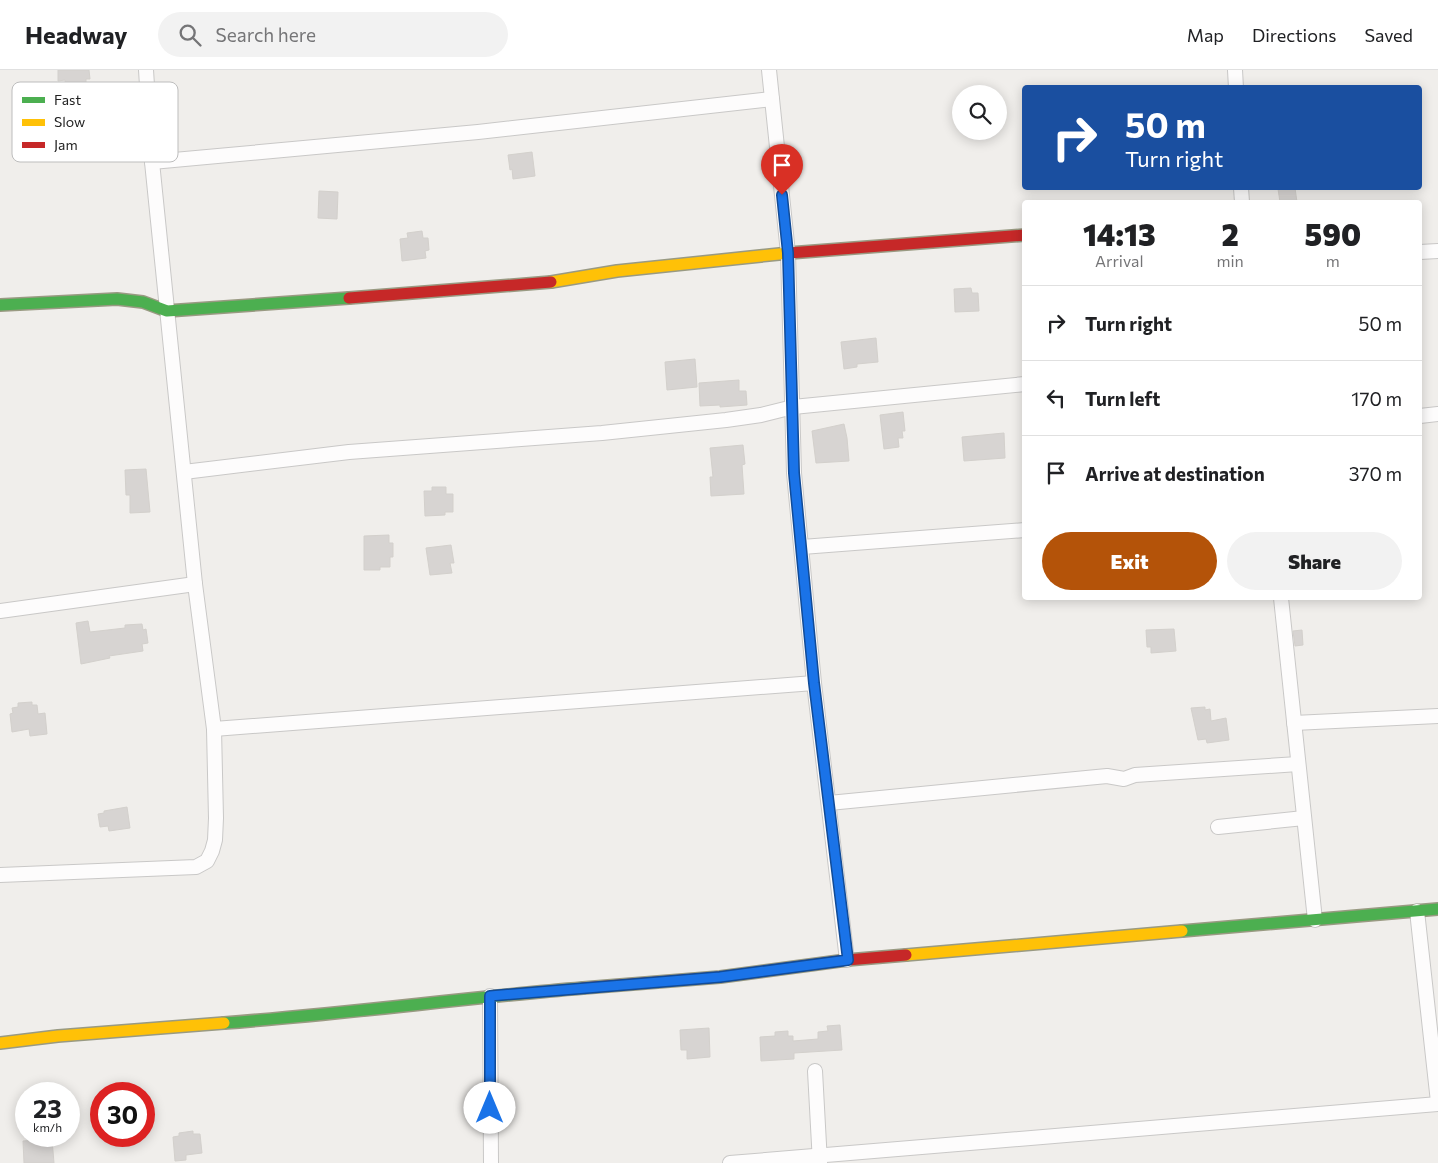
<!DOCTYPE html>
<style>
:root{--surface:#fff;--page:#f2f2f2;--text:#202124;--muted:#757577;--line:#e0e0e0;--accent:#b45309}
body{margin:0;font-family:Commissioner,sans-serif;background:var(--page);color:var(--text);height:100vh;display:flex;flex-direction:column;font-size:19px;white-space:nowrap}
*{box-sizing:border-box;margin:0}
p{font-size:16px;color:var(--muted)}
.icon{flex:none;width:28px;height:28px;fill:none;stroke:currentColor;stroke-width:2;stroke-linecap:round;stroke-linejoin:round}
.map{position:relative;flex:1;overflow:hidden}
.panel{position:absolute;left:1022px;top:130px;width:400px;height:400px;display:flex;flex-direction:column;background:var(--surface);border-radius:5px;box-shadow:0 2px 12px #0003}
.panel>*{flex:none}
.hud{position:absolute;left:1022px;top:15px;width:400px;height:105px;border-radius:5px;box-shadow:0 2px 12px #0003;background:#1a4fa0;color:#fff;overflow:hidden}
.fabs{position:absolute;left:952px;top:15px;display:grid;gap:10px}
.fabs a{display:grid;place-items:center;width:55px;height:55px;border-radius:50%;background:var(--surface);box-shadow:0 2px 12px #0003;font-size:25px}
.speed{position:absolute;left:15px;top:1012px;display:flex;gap:10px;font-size:25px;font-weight:700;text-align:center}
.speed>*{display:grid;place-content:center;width:65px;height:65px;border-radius:50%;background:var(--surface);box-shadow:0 2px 12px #0003;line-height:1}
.speed small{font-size:12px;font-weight:400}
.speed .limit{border:8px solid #d22;background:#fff;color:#111}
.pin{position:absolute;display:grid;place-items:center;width:42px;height:42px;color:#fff;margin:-51px -21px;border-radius:50% 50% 50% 0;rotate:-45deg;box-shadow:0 0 5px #0007}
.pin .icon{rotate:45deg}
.me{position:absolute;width:55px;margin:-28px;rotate:0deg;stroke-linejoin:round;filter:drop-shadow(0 0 4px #0008)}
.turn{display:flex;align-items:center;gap:18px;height:105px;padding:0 20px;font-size:22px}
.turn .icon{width:65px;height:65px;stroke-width:2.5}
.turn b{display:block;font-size:35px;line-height:42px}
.eta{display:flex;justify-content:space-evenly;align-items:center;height:85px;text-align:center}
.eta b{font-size:30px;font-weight:800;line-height:35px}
.action{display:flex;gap:10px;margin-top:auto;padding:10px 20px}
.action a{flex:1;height:58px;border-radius:30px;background:var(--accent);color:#fff;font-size:20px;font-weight:800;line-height:58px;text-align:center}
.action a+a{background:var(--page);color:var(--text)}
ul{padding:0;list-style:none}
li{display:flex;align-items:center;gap:15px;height:75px;padding:0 20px;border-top:1px solid var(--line)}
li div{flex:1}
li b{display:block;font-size:19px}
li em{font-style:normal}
header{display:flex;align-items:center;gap:30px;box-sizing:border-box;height:70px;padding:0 25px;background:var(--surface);border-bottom:1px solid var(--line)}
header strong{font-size:24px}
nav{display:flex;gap:28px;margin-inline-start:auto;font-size:18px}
.search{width:350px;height:45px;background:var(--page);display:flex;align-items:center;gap:12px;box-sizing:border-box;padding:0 18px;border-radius:28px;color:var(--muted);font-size:19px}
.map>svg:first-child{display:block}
.building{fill:#d7d4d2;stroke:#d3d0cc}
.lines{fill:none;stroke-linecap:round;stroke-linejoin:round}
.street-casing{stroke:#c9c8c7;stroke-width:16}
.fast-casing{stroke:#999a82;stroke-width:14}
.slow-casing{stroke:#999a82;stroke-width:14}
.jam-casing{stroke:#999a82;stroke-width:14}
.street{stroke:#fdfcfc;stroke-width:14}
.fast{stroke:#4caf50;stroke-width:11}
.slow{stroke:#ffc107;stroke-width:11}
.jam{stroke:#c62828;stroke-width:11}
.route-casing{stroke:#114b97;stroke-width:12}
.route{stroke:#1a73e8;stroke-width:9}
.key{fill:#fff;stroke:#bdbdbd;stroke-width:1}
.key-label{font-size:14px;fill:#222}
</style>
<header>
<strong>Headway</strong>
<div class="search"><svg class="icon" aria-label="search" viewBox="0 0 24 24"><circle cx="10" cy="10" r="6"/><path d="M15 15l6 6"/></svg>Search here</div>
<nav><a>Map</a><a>Directions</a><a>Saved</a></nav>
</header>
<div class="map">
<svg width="1438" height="1093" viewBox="0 0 1438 1093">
<rect width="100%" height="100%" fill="#f0eeeb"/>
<!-- building -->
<g class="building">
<path d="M58 0H89L90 9H86V19L115 16 116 28 68 34 65 10 58 11Z"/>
<path d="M532 82 535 106 513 109 512 99 510 100 508 85Z"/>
<path d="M1295 118 1297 132H1280L1278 119Z"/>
<path d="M319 121 338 122 337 149 318 148Z"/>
<path d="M422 161 423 168H428L429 180 425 181 426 188 402 191 400 169 408 168 407 163Z"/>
<path d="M971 218 972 223H978L979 241 955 242 954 219Z"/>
<path d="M876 268 878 292 857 294V297L844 299 841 272Z"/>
<path d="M695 289 697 317 667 320 665 292Z"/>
<path d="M739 310V321H746L747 335 720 337V335L700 336 699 313Z"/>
<path d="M903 342 905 361H902L903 368H898L899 377 884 379 880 345Z"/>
<path d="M844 354 847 368 849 391 816 393 812 361Z"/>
<path d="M1004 363 1005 388 964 391 962 367Z"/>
<path d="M743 375 745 394 742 395 744 424 711 426 710 407H713L710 378Z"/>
<path d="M146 399 150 442 130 443V425H126L125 400Z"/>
<path d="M432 417H446V424H453V442H445V445L425 446 424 421H432Z"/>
<path d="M389 465V473H393V487H390V497H380V500H364V466Z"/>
<path d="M451 475 454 493H450L452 503 430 505 426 478Z"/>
<path d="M88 551 90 562 125 558V555L142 554 143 560 146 559 148 573 142 574 143 581 109 586 110 588 81 594 76 553Z"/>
<path d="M1174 559 1176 581 1151 583V577H1147L1146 560Z"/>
<path d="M1302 560 1303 575 1295 576 1293 561Z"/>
<path d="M32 632V635H37L38 644 45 643 47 664 30 666 29 659 12 662 10 644 13 643 12 638 18 637V633Z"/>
<path d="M1205 637V640L1210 639 1211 651 1226 648 1229 670 1207 673 1206 669 1198 670 1191 638Z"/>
<path d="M127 737 130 758 109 761 108 756 100 757 98 744 104 743V741Z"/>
<path d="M840 955 842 980 794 983V989L761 991 760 967 775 966V962L788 961V966H793V971L818 969V962L828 961 827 956Z"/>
<path d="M709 958 710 987 687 989V980H681L680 960Z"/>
<path d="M193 1061V1064H200L202 1083 186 1085V1090L175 1091 173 1067 179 1066V1063Z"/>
<path d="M52 1069 54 1093H24L23 1071Z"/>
</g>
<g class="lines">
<!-- street casing -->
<g class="street-casing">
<g id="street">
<path d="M769 0 788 183 794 403 814 613 847 890"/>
<path d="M1235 0 1236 18"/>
<path d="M152 92 478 62 772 29"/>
<path d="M1241 118 1242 132"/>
<path d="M1420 182 1438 181"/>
<path d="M1420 346 1438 344"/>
<path d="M184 402 349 382 602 363 726 350 761 345 793 337 1025 314"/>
<path d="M802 477 1025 460"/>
<path d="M1281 528 1315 850"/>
<path d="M0 541 195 514"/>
<path d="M1294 653 1438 646"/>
<path d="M214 659 814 613"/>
<path d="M829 733 1107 706 1124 709 1135 705 1298 694"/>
<path d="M1218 757 1304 748"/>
<path d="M0 805 196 797 207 791 212 781 215 770 216 748 214 659 195 514 152 92 146 0"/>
<path d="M1417 841 1438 1032"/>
<path d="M490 926 491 1093"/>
<path d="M815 1001 820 1093"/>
<path d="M730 1093 1438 1034"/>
</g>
</g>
<!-- fast casing -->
<g class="fast-casing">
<g id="fast">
<path d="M0 235 117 229 143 232 167 241 349 228"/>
<path d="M1182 861 1438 839"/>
<path d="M224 953C344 944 463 928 583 918"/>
</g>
</g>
<!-- slow casing -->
<g class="slow-casing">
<g id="slow">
<path d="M551 212 617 201 789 183"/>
<path d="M906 885 1182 861"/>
<path d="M0 973 58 966 224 953"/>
</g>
</g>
<!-- jam casing -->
<g class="jam-casing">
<g id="jam">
<path d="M789 183 1025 165"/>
<path d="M349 228 551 212"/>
<path d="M583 918 720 907 847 890 906 885"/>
</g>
</g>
<!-- street -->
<use href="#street" class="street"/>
<!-- fast -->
<use href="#fast" class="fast"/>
<!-- slow -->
<use href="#slow" class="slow"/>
<!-- jam -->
<use href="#jam" class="jam"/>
</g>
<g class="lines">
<!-- route casing -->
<g class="route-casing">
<path id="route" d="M490 1038V926L720 907 848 890 814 613 794 403 788 183 782 125"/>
</g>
<!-- route -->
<use href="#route" class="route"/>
</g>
<!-- legend -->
<rect x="12" y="12" width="166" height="80" rx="8" class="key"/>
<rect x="22" y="27" width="23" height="6" fill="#4caf50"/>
<rect x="22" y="49" width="23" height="7" fill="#ffc107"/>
<rect x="22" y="72" width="23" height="6" fill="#c62828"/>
<g class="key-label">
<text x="54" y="35">Fast</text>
<text x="54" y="57">Slow</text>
<text x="54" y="80">Jam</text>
</g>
</svg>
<div class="fabs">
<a><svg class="icon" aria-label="search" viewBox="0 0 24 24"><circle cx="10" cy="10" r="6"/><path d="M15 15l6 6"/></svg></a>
</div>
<div class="speed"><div>23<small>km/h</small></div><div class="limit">30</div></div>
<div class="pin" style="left:782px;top:125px;background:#d93025"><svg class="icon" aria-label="arrive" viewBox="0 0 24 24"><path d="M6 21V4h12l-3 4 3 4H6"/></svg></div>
<svg class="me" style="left:490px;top:1038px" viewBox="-20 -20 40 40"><circle r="19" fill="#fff"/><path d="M0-13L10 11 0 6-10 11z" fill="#1a73e8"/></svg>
<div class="hud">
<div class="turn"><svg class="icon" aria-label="right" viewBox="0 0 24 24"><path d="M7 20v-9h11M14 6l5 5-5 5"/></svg><div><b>50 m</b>Turn right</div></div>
</div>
<section class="panel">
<div class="eta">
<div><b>14:13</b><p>Arrival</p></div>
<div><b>2</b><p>min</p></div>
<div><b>590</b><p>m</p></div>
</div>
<ul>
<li><svg class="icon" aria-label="right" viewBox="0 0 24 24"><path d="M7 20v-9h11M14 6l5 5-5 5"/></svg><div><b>Turn right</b></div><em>50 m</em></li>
<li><svg class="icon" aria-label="left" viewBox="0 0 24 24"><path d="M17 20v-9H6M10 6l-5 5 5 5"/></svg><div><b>Turn left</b></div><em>170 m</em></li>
<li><svg class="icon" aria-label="arrive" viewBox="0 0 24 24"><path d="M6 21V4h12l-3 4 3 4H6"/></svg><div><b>Arrive at destination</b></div><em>370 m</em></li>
</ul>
<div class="action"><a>Exit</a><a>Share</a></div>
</section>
</div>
